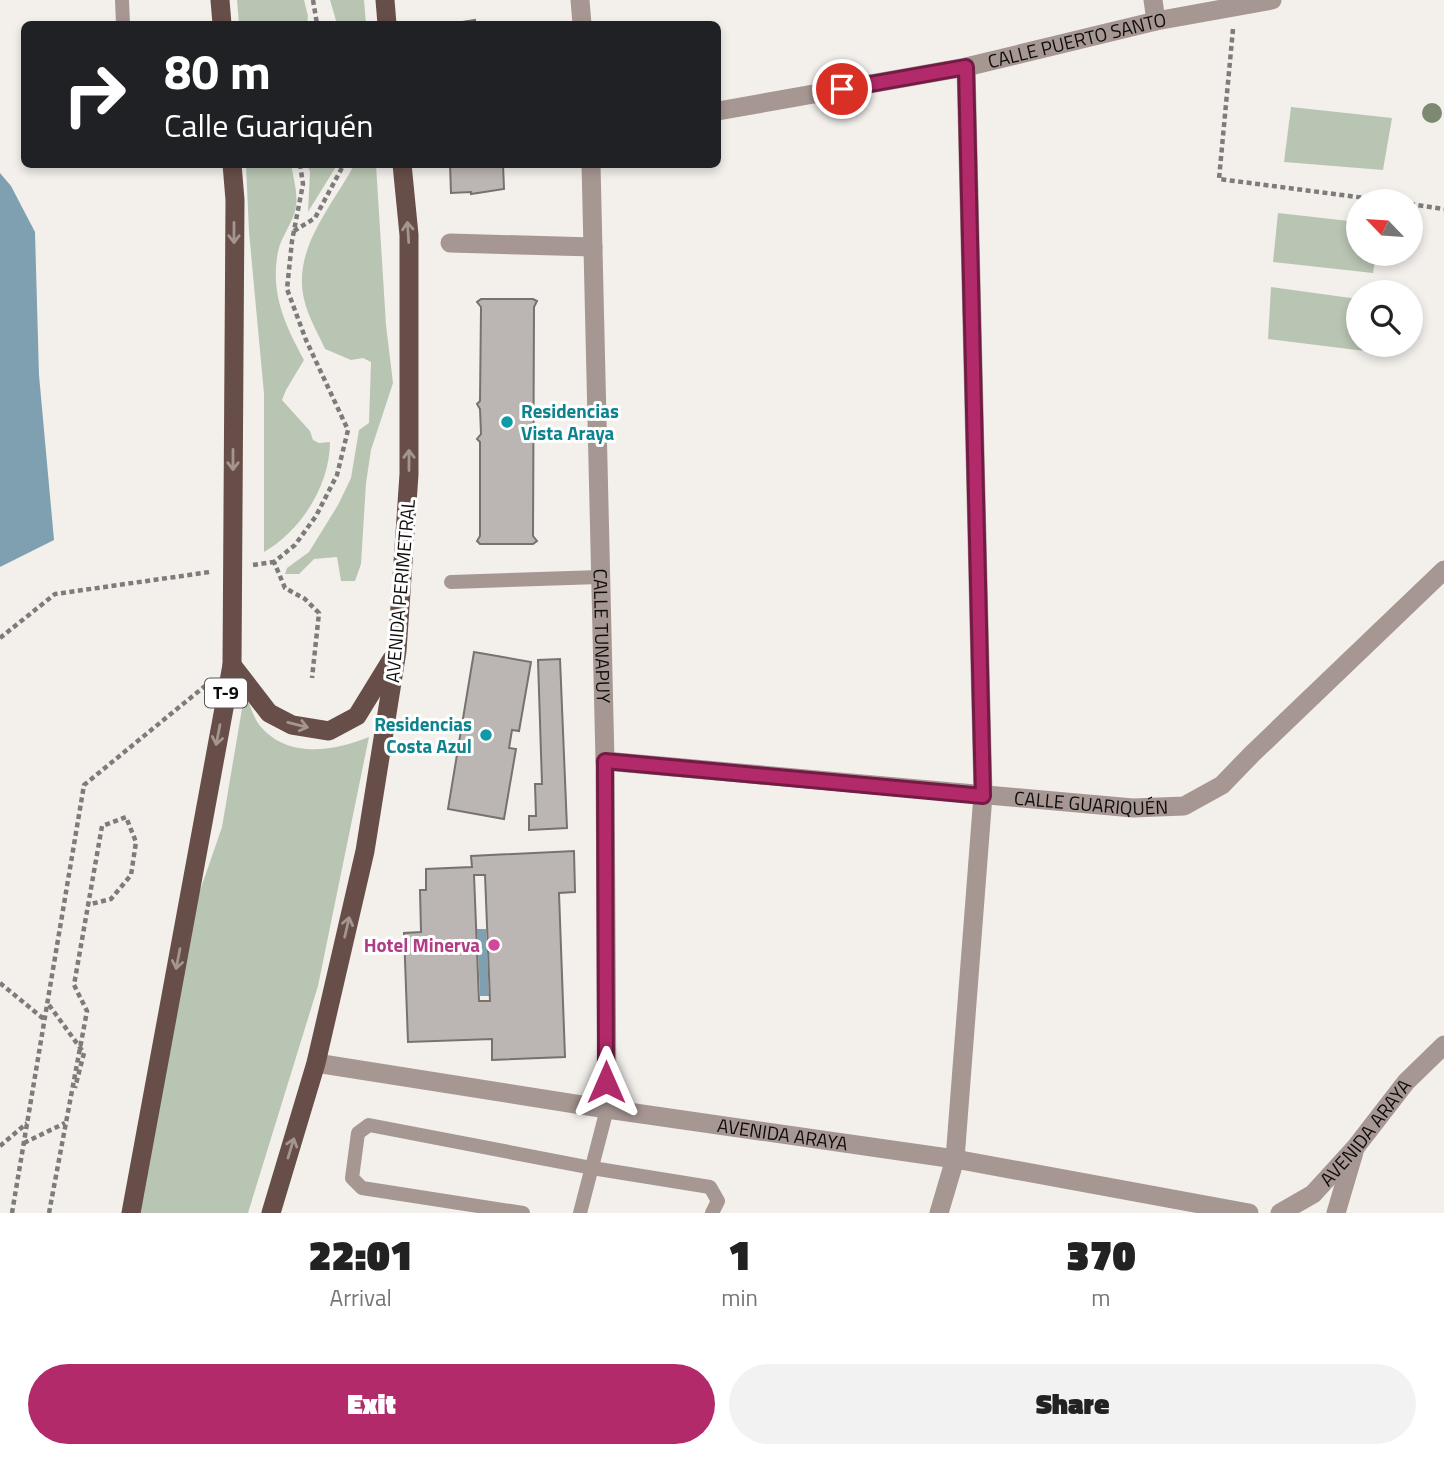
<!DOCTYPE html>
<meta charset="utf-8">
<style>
:root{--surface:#fff;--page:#f2f2f2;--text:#222;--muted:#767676;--accent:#b32a6a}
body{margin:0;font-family:"Titillium Web",sans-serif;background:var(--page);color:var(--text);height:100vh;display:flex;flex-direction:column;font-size:26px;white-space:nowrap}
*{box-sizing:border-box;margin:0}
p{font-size:23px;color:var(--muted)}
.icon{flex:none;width:38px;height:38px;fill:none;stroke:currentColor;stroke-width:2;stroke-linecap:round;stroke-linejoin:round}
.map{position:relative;height:1213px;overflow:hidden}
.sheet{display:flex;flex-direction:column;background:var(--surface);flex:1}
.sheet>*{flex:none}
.guide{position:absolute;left:21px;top:21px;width:700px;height:147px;border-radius:10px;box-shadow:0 4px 10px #0003;background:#202124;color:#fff;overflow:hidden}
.needle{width:46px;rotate:295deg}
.fabs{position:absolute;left:1346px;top:189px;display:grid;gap:14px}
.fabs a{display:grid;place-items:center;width:77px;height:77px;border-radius:50%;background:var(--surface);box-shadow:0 4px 10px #0003;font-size:35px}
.pin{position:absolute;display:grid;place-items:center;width:60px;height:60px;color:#fff;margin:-30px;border:4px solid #fff;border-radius:50%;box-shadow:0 2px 7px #0007}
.me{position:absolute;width:77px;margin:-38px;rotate:0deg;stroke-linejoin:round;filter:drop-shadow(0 0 5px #0008)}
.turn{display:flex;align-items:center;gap:24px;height:147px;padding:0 28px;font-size:32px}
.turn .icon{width:91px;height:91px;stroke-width:2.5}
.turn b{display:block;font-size:49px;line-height:60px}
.eta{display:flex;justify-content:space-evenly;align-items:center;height:119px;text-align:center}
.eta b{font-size:42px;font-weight:800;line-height:49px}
.primary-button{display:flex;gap:14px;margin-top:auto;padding:14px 28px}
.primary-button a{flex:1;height:80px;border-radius:42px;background:var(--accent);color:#fff;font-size:28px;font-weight:800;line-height:80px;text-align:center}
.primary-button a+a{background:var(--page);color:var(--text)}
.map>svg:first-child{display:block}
.green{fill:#b9c5b3}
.water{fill:#7fa0b0}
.building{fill:#bbb6b4;stroke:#777270;stroke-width:2;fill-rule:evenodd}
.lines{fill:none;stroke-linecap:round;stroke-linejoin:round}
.path{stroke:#7e7c7a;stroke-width:4.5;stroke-dasharray:5 3.5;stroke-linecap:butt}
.service{stroke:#a79793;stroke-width:14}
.minor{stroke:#a79793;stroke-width:19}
.primary{stroke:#684e48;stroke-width:19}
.tree{fill:#7d8a71}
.oneway{stroke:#a49591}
.route-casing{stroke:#741b45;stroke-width:18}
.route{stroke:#b32a6a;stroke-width:12}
.culture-dot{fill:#0f9aa8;stroke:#fff;stroke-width:2.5}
.hotel-dot{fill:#d1479c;stroke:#fff;stroke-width:2.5}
.labels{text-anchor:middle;stroke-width:6;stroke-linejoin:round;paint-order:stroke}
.shield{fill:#fff;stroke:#565655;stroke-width:2}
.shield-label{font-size:18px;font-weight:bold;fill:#0e0d0c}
.street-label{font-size:19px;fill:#0e0d0c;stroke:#fff}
.culture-label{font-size:19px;font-weight:bold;fill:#0d838f;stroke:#fff;text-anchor:start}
.hotel-label{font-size:19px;font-weight:bold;fill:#b23c85;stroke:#fff;text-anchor:end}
</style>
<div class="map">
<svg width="1444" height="1213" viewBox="0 0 1444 1213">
<rect width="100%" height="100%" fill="#f3f0ec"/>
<!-- green -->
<g class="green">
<path d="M237 0H304L308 16 307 24H239Z"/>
<path d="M330 0H364L366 24H337Z"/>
<path d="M1291 107 1392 118 1383 170 1284 162Z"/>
<path d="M246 165H290L292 169C294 181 298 194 296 206 294 222 281 236 278 252 270 293 285 325 304 360L286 390 282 400 310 431 313 440 319 443 330 442C330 485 301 531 264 552V394L249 232Z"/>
<path d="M307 165H337L308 212 310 171Z"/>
<path d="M354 165H376L386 325 393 383 371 450 366 483 361 564 355 581H341L337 557 314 559 299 574H285L287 568 309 552 338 505 351 478 359 430 369 423 371 362 363 358 351 360 325 349C318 333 308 317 304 299 292 249 333 205 354 165Z"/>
<path d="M1278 213 1358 222V254H1376L1373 273 1273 262Z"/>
<path d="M1271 287 1358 299V345H1366L1365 351 1268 339Z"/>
<path d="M245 691C249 702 253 718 261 727 289 759 334 751 369 737L318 986 248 1213H139L194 908 222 827Z"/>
</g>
<!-- water -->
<g class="water">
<path d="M0 173 11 186 35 232 39 375 54 540 0 567Z"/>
<path d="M477 929H486L489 996H480Z"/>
</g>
<!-- building -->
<g class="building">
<path d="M475 20V24L496 22V24H458H463L462 22Z"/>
<path d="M450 164H503L504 189 471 194V192L451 193Z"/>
<path d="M481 299H533L537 301 534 307 533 536 537 541 533 544H480L477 541 480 536V442L477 439 481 434 480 409 477 404 480 401 481 307 477 302Z"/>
<path d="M474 652 531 662 519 731 512 730 509 748 516 749 504 819 448 809Z"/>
<path d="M560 659 567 828 529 830V816H536L535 784H542L538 660Z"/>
<path d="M574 851 575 892 559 893 565 1057 492 1060V1039L408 1042 404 933 421 932 420 890H426V869L472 867 471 856ZM474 875H485L490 1001H479Z"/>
</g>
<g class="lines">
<!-- path -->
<g class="path">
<path d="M313 0 317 24"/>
<path d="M1233 29 1219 179 1388 201"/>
<path d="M300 164 303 184 292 241 287 289 306 340 348 430 337 475 316 516 295 545 274 562 285 588 305 599 319 613 312 678"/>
<path d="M1410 204 1444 209"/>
<path d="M294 231 315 218 344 164"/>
<path d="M253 565 274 562"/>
<path d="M0 638 55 594 210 572"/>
<path d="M0 983 45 1020"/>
<path d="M49 1005 84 1053 75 1088"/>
<path d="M24 1143 65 1123"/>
<path d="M0 1146 27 1123"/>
<path d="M12 1213 84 785 205 686"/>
<path d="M49 1213 87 1011 74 985 102 826 126 817 136 842 131 875 111 899 87 905"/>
</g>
<!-- service -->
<g class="service">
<path d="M122 0 123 24"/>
<path d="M451 582 600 577"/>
<path d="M523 1213 362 1188 352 1178 358 1133 369 1125 592 1168 710 1187 718 1201 712 1213"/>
<path d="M580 1213 607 1109"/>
</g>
<!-- minor -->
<g class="minor">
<path d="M580 0 582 24"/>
<path d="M1153 0 1156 21"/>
<path id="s1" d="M718 111 966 67 1156 21 1272 0"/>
<path id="s2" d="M591 164 605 761 607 1109"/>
<path d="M450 243 593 247"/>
<path id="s3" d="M605 761 1133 808 1184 806 1222 785 1252 754 1444 570"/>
<path id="s4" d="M316 1063 607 1109 955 1159 1249 1213"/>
<path d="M939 1213 955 1159 983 795 966 67"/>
<path id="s5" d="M1280 1213 1313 1194 1355 1148 1406 1082 1444 1045"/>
<path d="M1336 1213 1354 1152"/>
</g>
<!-- primary -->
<g class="primary">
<path d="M220 0 222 24"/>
<path d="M385 0 387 24"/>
<path d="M232 665 269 713 292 725 329 731 357 716 392 659"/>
<path d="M131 1213 232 665 235 200 232 164"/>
<path d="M271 1213 316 1063 365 851 397 651 409 474V235L402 164"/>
</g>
</g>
<!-- trees -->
<circle class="tree" cx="1432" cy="113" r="10"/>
<!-- one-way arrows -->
<defs><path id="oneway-shaft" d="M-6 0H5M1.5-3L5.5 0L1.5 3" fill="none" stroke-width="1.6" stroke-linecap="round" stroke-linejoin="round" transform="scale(1.75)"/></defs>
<g class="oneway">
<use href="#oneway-shaft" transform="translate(408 232) rotate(-94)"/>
<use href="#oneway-shaft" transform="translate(234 233) rotate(90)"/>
<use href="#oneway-shaft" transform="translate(233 460) rotate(90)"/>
<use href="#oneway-shaft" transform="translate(409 460) rotate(-90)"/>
<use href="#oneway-shaft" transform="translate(298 725) rotate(14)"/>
<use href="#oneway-shaft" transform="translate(218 735) rotate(101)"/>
<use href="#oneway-shaft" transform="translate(347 927) rotate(-77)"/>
<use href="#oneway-shaft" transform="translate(178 959) rotate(101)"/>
<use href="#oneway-shaft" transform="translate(291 1148) rotate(-73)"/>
</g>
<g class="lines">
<!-- route casing -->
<g class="route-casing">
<path id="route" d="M606 1082 605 761 983 796 966 67 842 89"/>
</g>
<!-- route -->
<use href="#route" class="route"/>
</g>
<!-- markers -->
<g class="culture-dot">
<circle cx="507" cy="422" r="7"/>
<circle cx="486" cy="735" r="7"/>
</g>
<circle class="hotel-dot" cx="494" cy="945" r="7"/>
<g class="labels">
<!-- shield labels -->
<rect class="shield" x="205" y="678.5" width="42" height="29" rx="5"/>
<g class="shield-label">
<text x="226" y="699">T-9</text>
</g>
<!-- street labels -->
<g class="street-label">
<text dy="7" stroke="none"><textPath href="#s1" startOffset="366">CALLE PUERTO SANTO</textPath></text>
<text transform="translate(400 591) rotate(-85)" y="7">AVENIDA PERIMETRAL</text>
<text dy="7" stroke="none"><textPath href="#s2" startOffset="472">CALLE TUNAPUY</textPath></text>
<text dy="7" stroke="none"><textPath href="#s3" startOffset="488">CALLE GUARIQUÉN</textPath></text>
<text dy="7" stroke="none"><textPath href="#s5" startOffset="119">AVENIDA ARAYA</textPath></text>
<text dy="7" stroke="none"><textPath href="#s4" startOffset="472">AVENIDA ARAYA</textPath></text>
</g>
<!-- culture labels -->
<g class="culture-label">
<text x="521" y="418">Residencias<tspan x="521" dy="22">Vista Araya</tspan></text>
<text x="472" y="731" text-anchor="end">Residencias<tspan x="472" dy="22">Costa Azul</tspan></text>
</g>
<!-- hotel labels -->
<g class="hotel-label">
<text x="480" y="952">Hotel Minerva</text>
</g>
</g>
</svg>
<div class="fabs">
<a><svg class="needle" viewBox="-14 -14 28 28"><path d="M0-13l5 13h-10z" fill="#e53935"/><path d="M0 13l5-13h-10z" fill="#767676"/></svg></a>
<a><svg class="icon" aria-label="search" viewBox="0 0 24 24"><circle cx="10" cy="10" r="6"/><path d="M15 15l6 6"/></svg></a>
</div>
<div class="pin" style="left:842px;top:89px;background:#d93025"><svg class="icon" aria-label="arrive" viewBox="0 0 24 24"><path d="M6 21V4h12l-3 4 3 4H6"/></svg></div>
<svg class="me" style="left:606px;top:1082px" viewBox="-20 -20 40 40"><path d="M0-17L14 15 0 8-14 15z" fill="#b32a6a" stroke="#fff" stroke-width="4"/></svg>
<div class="guide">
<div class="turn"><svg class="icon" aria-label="right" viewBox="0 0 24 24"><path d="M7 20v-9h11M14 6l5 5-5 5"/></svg><div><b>80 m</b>Calle Guariquén</div></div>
</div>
</div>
<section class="sheet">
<div class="eta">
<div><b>22:01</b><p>Arrival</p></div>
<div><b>1</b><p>min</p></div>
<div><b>370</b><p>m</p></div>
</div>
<div class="primary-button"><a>Exit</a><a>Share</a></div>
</section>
